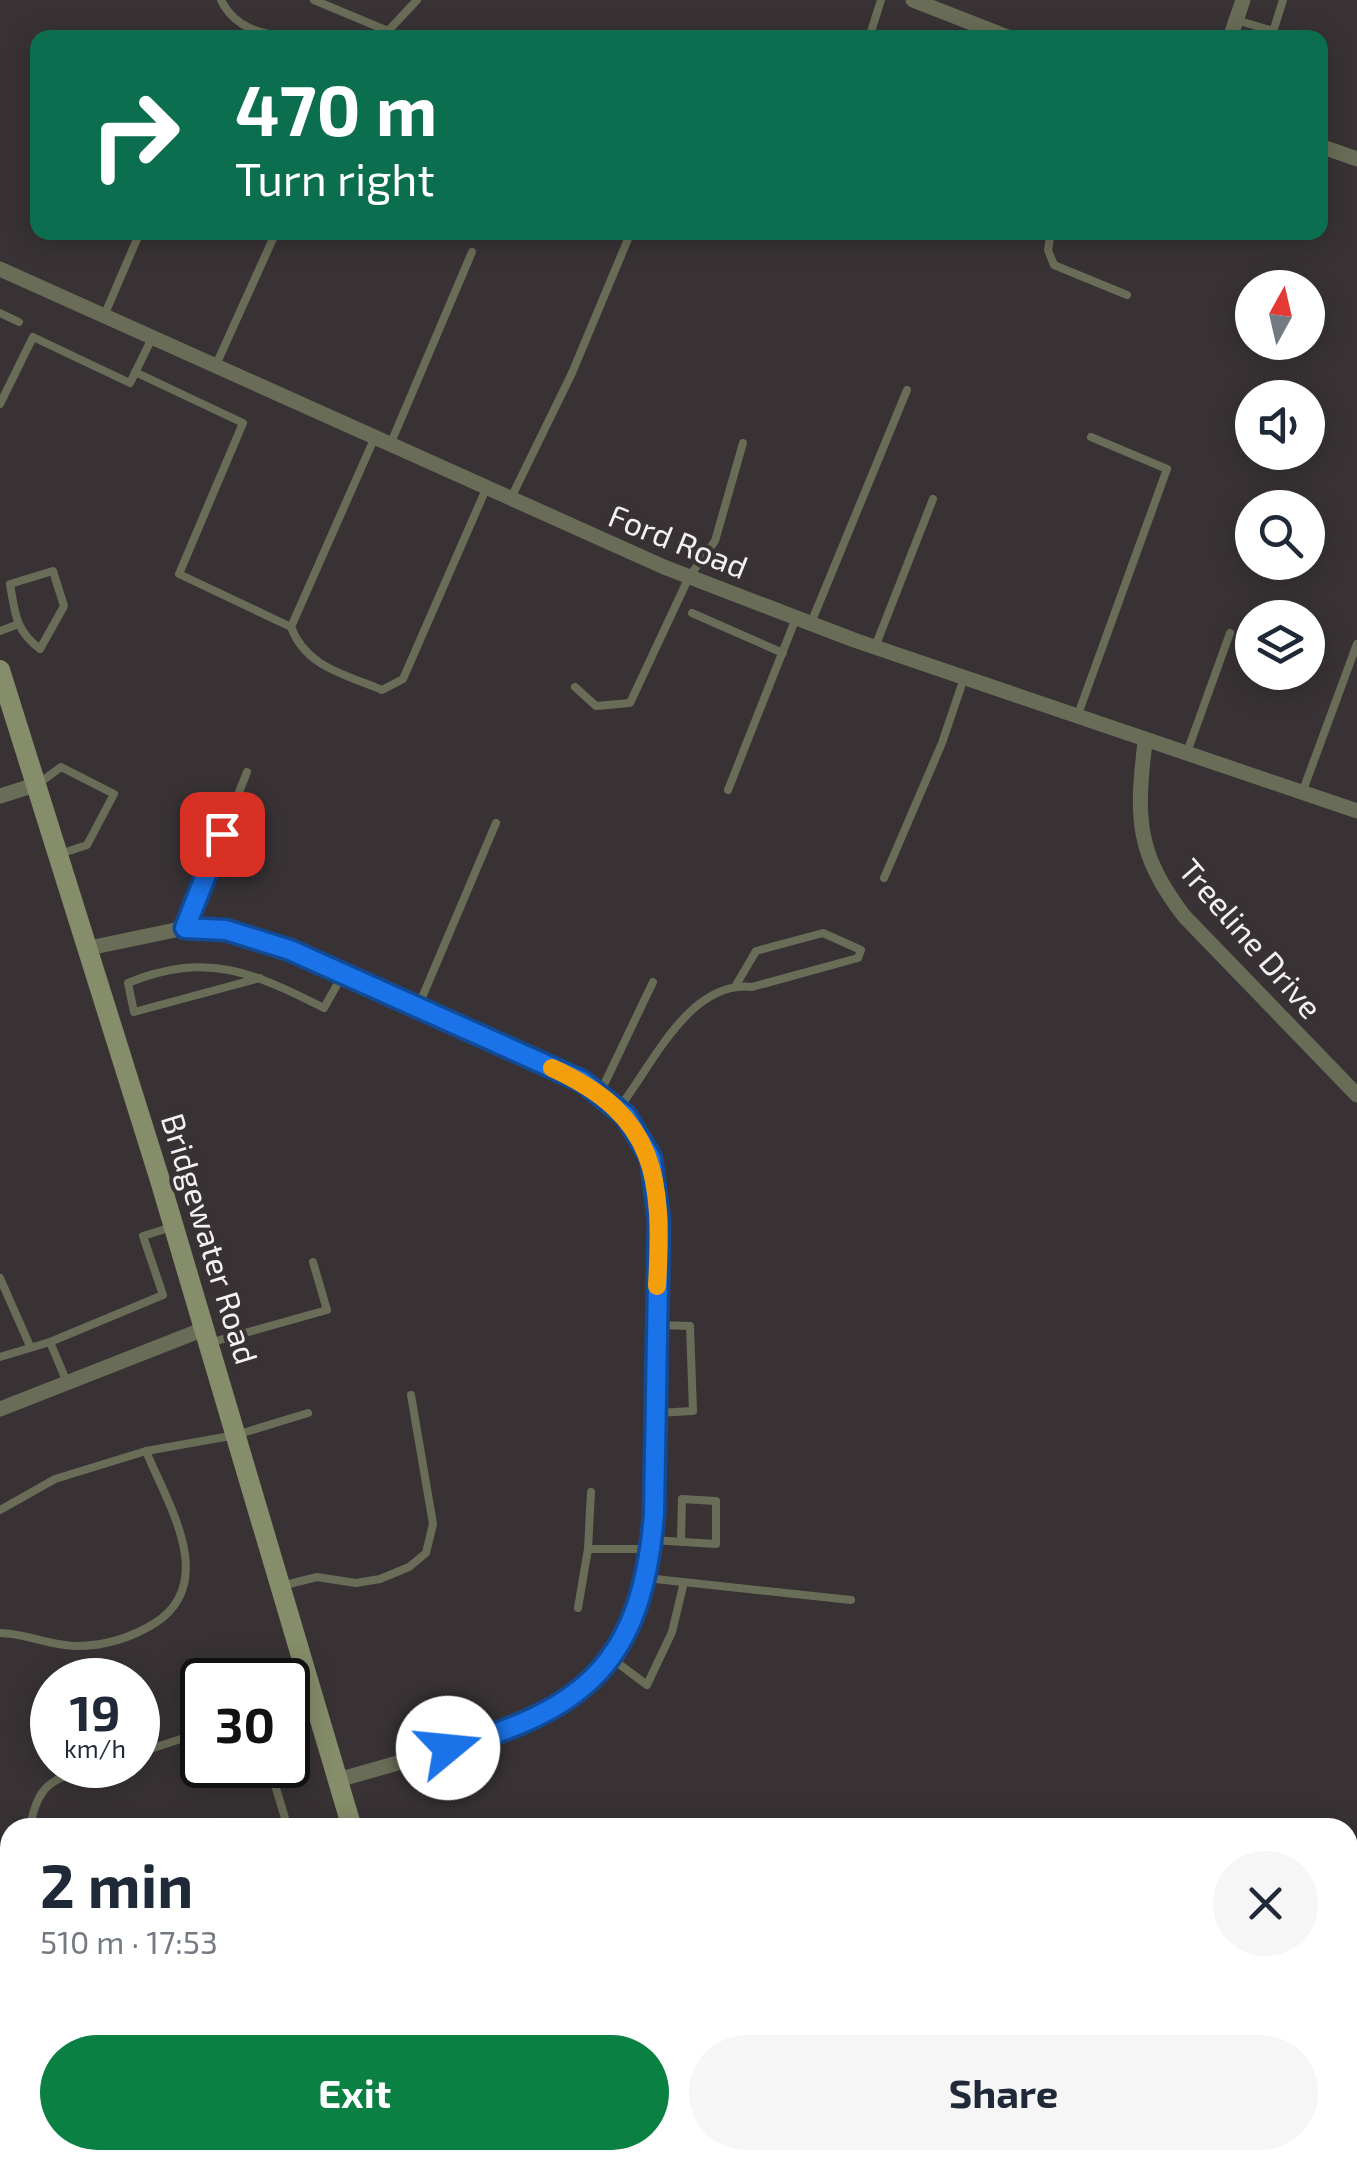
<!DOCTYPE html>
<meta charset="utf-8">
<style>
:root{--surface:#fff;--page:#f6f6f7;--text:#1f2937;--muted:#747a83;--accent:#0b8043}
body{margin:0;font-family:"Exo 2",sans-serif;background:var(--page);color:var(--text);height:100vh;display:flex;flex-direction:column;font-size:38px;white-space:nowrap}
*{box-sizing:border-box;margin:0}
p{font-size:32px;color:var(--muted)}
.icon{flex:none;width:55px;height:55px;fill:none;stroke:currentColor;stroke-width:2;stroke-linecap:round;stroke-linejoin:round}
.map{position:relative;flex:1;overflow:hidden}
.drawer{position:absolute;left:0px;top:1818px;width:1358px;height:352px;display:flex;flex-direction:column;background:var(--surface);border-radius:30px 30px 0 0;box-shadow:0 5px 25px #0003}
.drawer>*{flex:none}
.banner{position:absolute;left:30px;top:30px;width:1298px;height:210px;border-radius:20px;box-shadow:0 5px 25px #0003;background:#0b6e4f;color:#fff;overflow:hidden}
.needle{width:65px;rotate:8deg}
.controls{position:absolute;left:1235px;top:270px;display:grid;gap:20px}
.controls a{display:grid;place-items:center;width:90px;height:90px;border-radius:50%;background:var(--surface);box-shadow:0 5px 25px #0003;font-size:50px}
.speed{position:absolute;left:30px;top:1658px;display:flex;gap:20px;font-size:50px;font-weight:700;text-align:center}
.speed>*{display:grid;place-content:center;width:130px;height:130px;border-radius:50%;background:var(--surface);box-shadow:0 5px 25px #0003;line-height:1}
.speed small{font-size:25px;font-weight:400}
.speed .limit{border:5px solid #111;border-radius:15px;background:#fff;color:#111}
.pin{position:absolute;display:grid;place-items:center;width:85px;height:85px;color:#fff;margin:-42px;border-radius:20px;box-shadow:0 5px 15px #0006}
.me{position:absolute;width:110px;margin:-55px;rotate:73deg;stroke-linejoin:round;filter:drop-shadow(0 0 8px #0008)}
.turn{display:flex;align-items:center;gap:35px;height:210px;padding:0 40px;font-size:45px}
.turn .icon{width:130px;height:130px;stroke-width:2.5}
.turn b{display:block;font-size:70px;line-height:85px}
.round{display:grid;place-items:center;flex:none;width:105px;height:105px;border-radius:52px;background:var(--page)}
.overview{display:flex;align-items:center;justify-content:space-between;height:170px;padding:0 40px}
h1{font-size:60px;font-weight:700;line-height:75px}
.cta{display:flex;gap:20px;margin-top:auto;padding:20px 40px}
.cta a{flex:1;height:115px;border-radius:60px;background:var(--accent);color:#fff;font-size:40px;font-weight:700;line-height:115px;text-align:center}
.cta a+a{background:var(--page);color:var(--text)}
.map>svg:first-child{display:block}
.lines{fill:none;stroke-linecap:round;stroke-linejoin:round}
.service{stroke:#696d57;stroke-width:8}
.minor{stroke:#696d57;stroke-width:15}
.secondary{stroke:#868d6a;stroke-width:20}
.route-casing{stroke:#114b97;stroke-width:25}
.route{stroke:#1a73e8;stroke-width:18}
.slow{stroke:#f59e0b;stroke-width:18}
.labels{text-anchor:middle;stroke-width:8;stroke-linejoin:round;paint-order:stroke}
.street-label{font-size:32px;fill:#f5f1f3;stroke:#383235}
</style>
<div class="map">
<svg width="1357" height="2169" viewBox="0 0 1357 2169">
<rect width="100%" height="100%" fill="#383235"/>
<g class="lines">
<!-- service -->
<g class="service">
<path d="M221 0C235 29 262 34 292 38"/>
<path d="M314 0 388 31 417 0"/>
<path d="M1236 20 1273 31"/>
<path d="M869 38 881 0"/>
<path d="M1271 38 1283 0"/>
<path d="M1051 232 1048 250 1054 265 1127 295"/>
<path d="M0 313 19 322"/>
<path d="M104 316 140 232"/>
<path d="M215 367 276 232"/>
<path d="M135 372 243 423 179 574 291 627 374 439"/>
<path d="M0 404 33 337 130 383 152 338"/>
<path d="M390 445 472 252"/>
<path d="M510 500 572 373 628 239"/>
<path d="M53 571 64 606 40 649C15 630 15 613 10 584Z"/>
<path d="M692 613 783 653"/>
<path d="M811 623 907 390"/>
<path d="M291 627C306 667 344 674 382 690L403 679 486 489"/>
<path d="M0 631 16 625"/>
<path d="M875 647 933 499"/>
<path d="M575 687 596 706 630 703 689 577 715 541 743 443"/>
<path d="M1077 717 1167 469 1091 437"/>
<path d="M1186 755 1230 633"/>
<path d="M38 784 61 767 114 794 87 845 60 854"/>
<path d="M728 790 796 618"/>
<path d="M1302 793 1357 644"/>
<path d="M884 878 942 743 964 678"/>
<path d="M185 928 247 772"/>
<path d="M260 978 134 1012 128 983C207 951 252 972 324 1008L343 974"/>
<path d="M418 1007 496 823"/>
<path d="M600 1093 653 982"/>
<path d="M619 1108C652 1066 689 980 752 987L858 958 861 950 823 933 756 951 736 985"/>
<path d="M0 1278 30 1346"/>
<path d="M50 1342 163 1295 143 1236 172 1227"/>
<path d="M209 1343 327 1310 313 1262"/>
<path d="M0 1357 50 1342 66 1380"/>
<path d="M657 1413 693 1411 690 1326 659 1325"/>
<path d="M591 1492 588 1549H651"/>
<path d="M0 1510 55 1479 146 1451"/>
<path d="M652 1540 716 1544V1501L682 1499 681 1542"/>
<path d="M646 1578 851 1600"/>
<path d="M281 1586 317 1577 356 1583 380 1579 409 1567 426 1553 433 1524 411 1395"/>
<path d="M578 1608 588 1549"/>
<path d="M0 1633C25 1633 50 1646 76 1646 105 1646 131 1638 155 1623 219 1582 167 1503 146 1451L236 1435 308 1413"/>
<path d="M611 1658 647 1685 672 1632 684 1582"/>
<path d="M288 1705 310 1697"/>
<path d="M138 1753 202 1732"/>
<path d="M269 1765 288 1828"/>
<path d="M30 1828C38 1779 56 1779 99 1765"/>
<path d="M362 2160 364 2169"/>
<path d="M702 2169 716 2160"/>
</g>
<!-- minor -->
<g class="minor">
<path d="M913 0 1010 38"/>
<path d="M1230 38 1243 0"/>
<path d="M1320 146 1357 159"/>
<path d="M0 269 664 567 854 640 1357 811"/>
<path d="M1145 742C1136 818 1136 853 1184 916L1357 1095"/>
<path d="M0 796 38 784"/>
<path d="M89 948 185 928 227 930 290 950 582 1081 626 1116 651 1157 659 1219 655 1514 645 1583 621 1643 577 1694 544 1714 475 1741 338 1780"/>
<path d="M0 1409 204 1329"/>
<path d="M1348 2009 1357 2003"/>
<path d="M1235 2169 1239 2160"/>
</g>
<!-- secondary -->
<g class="secondary">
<path d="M0 670 159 1177 352 1828"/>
<path d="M467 2160 471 2169"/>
</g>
</g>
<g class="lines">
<!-- route casing -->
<g class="route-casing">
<path id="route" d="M222 834 185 928 226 930 290 950 582 1081 626 1116 651 1158 659 1220 654 1514C642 1661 587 1710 448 1748"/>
</g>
<!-- route -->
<use href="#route" class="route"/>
<!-- slow -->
<path class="slow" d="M552 1068C658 1116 663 1178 657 1286"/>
</g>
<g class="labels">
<!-- street labels -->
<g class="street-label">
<text transform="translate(678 542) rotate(22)" y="11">Ford Road</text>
<text transform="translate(1250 939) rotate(49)" y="11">Treeline Drive</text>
<text transform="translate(209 1239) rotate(73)" y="11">Bridgewater Road</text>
</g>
</g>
</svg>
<div class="controls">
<a><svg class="needle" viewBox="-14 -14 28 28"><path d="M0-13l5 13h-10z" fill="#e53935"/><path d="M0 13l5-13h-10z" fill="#747a83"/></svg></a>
<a><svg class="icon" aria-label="sound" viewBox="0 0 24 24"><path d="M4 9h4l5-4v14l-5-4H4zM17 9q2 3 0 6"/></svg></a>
<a><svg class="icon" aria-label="search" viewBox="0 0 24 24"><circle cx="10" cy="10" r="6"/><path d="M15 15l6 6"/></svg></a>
<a><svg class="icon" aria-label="layers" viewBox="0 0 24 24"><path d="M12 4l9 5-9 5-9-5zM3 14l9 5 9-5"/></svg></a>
</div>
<div class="speed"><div>19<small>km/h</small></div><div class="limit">30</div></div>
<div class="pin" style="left:222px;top:834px;background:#d93025"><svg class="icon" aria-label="arrive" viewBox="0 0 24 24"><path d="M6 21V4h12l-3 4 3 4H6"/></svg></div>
<svg class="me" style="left:448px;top:1748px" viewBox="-20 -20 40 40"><circle r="19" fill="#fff"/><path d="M0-13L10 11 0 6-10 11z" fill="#1a73e8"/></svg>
<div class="banner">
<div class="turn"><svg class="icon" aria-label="right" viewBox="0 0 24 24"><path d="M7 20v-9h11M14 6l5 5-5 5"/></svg><div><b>470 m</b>Turn right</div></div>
</div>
<section class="drawer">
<div class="overview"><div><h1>2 min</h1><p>510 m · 17:53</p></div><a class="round"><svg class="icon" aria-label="close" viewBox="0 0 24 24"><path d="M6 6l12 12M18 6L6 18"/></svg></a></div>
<div class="cta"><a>Exit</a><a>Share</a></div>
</section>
</div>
